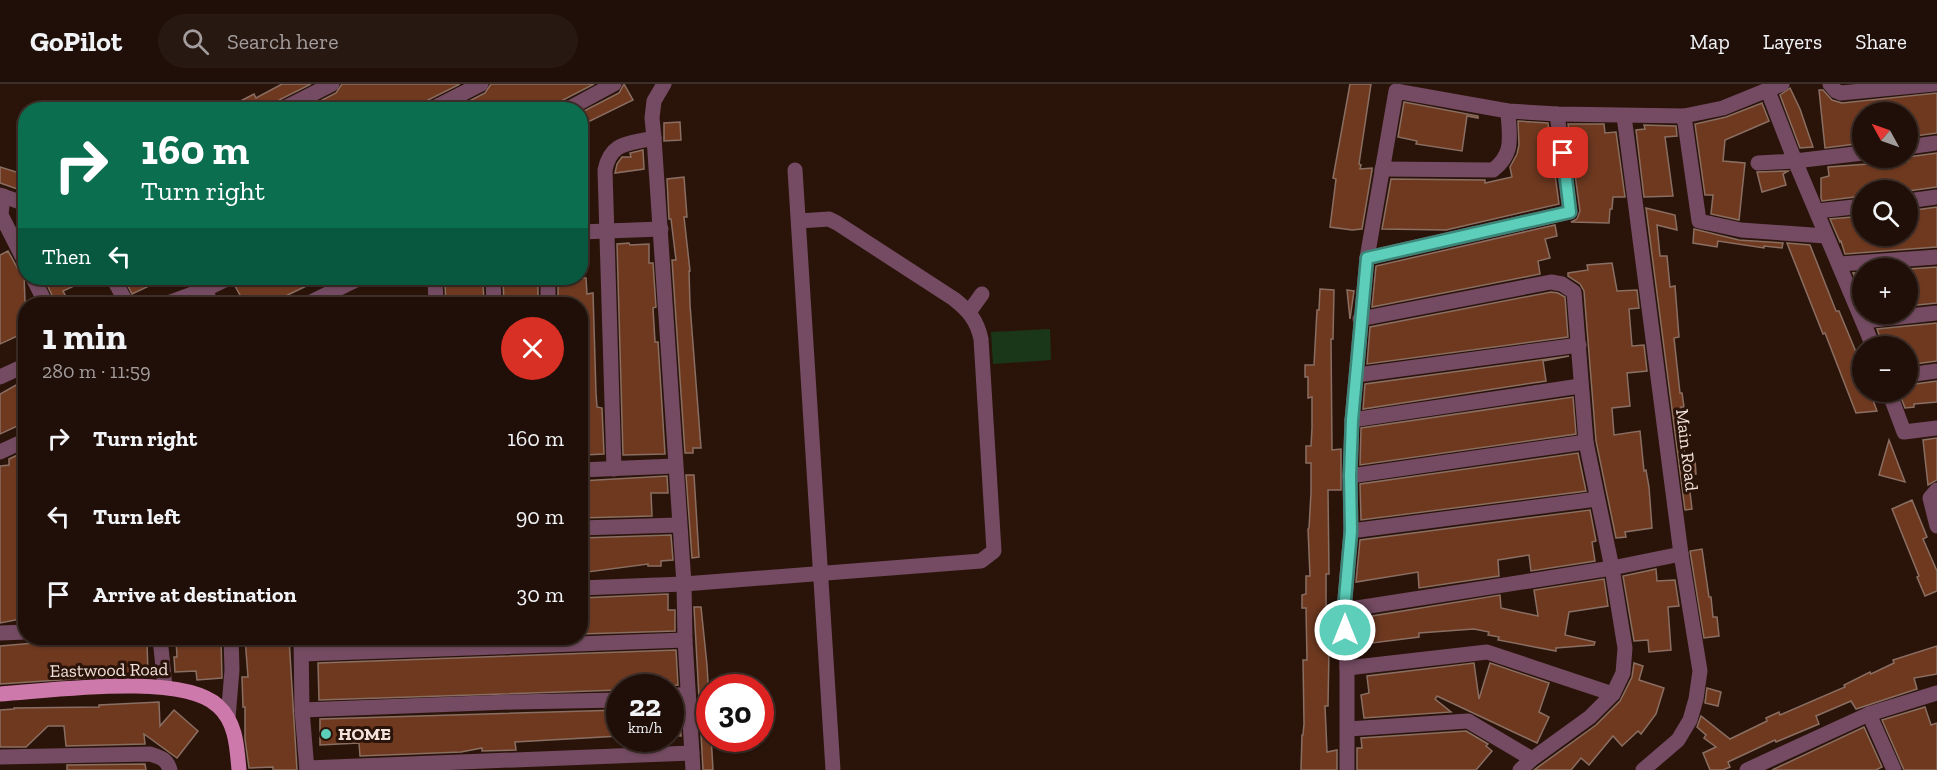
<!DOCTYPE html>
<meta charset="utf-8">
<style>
:root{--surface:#200f08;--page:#281812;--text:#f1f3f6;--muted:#a29c9c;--line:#3d2f29}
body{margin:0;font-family:"Zilla Slab",serif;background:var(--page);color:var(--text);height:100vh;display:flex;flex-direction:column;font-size:22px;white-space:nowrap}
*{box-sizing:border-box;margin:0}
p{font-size:20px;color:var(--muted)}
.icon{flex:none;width:33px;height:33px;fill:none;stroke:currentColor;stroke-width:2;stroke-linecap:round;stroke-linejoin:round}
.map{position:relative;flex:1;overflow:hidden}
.drawer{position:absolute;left:18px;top:213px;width:570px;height:348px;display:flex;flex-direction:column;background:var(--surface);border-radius:24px;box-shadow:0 2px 4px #0004,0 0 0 2px var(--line)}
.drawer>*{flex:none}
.hud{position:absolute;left:18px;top:18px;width:570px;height:183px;border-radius:24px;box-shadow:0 2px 4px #0004,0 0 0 2px var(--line);background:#0b6e4f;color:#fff;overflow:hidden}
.needle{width:39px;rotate:310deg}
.buttons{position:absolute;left:1852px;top:18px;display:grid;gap:12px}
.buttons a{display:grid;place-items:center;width:66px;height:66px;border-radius:50%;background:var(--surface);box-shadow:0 2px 4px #0004,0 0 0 2px var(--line);font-size:30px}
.speed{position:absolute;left:606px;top:590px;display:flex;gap:12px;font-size:30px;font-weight:700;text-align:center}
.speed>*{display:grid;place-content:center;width:78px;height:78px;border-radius:50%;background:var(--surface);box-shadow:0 2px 4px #0004,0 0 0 2px var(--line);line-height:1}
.speed small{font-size:15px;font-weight:400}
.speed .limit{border:9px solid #d22;background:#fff;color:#111}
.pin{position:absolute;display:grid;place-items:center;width:51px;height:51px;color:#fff;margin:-26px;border-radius:12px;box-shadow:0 3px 9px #0006}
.me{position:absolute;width:66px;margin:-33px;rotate:0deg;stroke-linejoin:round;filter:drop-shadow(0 0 4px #0008)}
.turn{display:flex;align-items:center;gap:21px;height:126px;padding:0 24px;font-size:27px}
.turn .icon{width:78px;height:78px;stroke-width:2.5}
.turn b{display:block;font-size:42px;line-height:51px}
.then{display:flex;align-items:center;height:57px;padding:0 24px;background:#0003;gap:12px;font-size:22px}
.round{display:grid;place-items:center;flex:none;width:63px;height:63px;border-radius:32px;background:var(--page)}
.headline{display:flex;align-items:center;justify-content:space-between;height:102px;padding:0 24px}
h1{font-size:36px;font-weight:800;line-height:45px}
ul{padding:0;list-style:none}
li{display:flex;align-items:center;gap:18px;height:78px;padding:0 24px}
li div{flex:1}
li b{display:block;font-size:22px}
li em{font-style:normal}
header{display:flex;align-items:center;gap:36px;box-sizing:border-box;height:84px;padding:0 30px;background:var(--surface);border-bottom:2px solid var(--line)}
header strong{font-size:28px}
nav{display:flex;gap:33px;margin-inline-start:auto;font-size:21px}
.search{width:420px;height:54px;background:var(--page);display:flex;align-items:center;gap:15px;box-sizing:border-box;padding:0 21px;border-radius:33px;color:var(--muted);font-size:22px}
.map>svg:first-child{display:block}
.green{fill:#1a371a}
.building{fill:#6f3920;stroke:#8a6e62;stroke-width:1.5}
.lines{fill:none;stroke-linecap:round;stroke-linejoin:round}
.minor{stroke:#744b62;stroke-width:15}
.major{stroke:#ce79ab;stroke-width:15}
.route-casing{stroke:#3c8679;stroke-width:15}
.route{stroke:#5cceba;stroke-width:10}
.poi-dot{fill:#5cceba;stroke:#2a140a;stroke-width:2}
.labels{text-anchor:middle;stroke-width:6;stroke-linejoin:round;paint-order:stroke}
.street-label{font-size:18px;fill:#f3e3dc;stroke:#2a140a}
.poi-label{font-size:18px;font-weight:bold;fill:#f3e3dc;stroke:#2a140a;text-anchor:start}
</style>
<header>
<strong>GoPilot</strong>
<div class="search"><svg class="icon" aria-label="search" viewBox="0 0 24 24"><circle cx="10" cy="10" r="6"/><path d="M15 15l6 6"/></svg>Search here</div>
<nav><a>Map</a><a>Layers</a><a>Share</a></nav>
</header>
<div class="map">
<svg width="1937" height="686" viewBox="0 0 1937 686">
<rect width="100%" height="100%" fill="#2a140a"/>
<!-- green -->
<path class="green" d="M1050 245 1051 276 993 280 991 248Z"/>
<!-- building -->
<g class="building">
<path d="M282 0H311L277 17 271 26H223L254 10 256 14Z"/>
<path d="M342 0H460L426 17 420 26H303L336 9Z"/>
<path d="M491 0H594L561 17 556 26H452L485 9Z"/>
<path d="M624 0 633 16 588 38 587 35 580 39V29L619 9Z"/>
<path d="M1350 0H1371L1359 80 1361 81 1360 85 1372 84V86L1362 145 1352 146 1330 143 1336 95 1333 94Z"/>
<path d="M1790 4 1800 25 1813 63 1800 64 1780 11Z"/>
<path d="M1819 6H1823L1832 16 1842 19 1937 9V49L1908 53V28H1863V59L1825 64Z"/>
<path d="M1404 18 1478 32V34L1467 32 1462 67 1416 60 1417 57 1398 53Z"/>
<path d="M1762 19 1769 37 1725 56 1723 77 1745 79 1739 136 1711 130 1713 111H1705L1695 40 1726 33Z"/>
<path d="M1518 37 1548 39 1559 120 1446 146 1382 145 1391 95 1485 96V99L1512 93 1510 83 1517 70 1519 61Z"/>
<path d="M680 38 681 56 664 57V39Z"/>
<path d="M1568 40H1604L1605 49 1616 48 1625 113H1613L1612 125H1610L1609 139 1571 138 1577 135 1580 127Z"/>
<path d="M1644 41 1676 42 1677 52 1665 53 1673 112 1644 113 1636 46 1645 45Z"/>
<path d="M643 66 644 85 615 89 617 80 622 73H631L630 69Z"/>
<path d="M1937 69V103L1908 107 1863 106V112L1822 117 1821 114V94L1829 92 1828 83 1908 77V73Z"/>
<path d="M0 83 26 91V108L0 99Z"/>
<path d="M1788 87 1783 90 1786 101 1762 108 1757 88Z"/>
<path d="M684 93 687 133H684L690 187H689L690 221 701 364H693V369H685L672 176H676L671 135H669L667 95Z"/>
<path d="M1937 123V163L1845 170 1841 157 1840 158 1830 135 1863 132V152H1908V127Z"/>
<path d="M1646 124 1675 131 1677 146 1657 141 1660 172H1667L1670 203 1675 202 1679 253 1674 254 1680 309H1682L1684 323H1681L1682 340 1685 377 1695 376 1696 390 1688 391 1692 425 1685 426Z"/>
<path d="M1555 141 1557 152 1545 155 1550 174 1538 177 1540 190 1372 223 1376 182Z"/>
<path d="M1694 145 1739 156 1783 159 1782 164 1764 162V164L1718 157 1717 163 1693 159Z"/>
<path d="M629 159 630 161 649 160V179H653L656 223 653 224 655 258H658L665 370 623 371 617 160Z"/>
<path d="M1787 159 1810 161 1836 227H1839L1863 285V308H1870L1877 327 1856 329 1825 249 1823 250Z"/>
<path d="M8 167 18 185 24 189 26 248 0 260V171Z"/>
<path d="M1612 179 1617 207 1637 206 1639 224 1629 225 1632 262 1644 261 1647 287 1627 289 1630 322 1612 324 1614 351 1640 347 1644 387 1646 386 1649 403 1652 444 1625 448 1626 453 1616 454 1596 357 1584 207 1580 200 1568 192V189L1588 186 1587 181Z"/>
<path d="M1937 183V219L1908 222V185Z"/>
<path d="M1863 188V213L1853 189Z"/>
<path d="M44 194H91L63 207 70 220H56Z"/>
<path d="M124 194H142L147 203 132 210Z"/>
<path d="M239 194H323L269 220H245L235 202Z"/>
<path d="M571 194H586L587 210 593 209 596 309 597 323 602 324 604 370 584 371 580 299V220H558V196H571Z"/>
<path d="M535 195 538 196V220H504L503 197Z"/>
<path d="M479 198H483L484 220H446L445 201Z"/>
<path d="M1320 205 1334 206 1333 255H1331L1332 366 1341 365V406H1328L1329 490H1326V546L1335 545 1336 564 1329 565 1328 622H1325L1327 668 1337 666V686H1301L1302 651H1303L1304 640 1303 576H1307L1306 524H1302V511L1306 510V492H1310L1308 445 1309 444 1311 409V379H1306V362H1311L1312 344V313L1308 314V293H1305V281H1314L1317 226H1319Z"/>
<path d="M1347 206 1354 207 1350 235Z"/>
<path d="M1551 208 1558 209 1565 213 1568 253 1367 280 1370 243Z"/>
<path d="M1937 239V277L1908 281V262H1883L1877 245Z"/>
<path d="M1569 272 1543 277 1546 297 1363 325 1365 300Z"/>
<path d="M1937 297V318L1914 320V323L1905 324 1899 308H1908V301Z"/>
<path d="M26 298V338L0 350V310L18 300 19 301Z"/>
<path d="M1573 313 1576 350 1360 381 1361 344Z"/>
<path d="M1937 354V396L1928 401 1923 356Z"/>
<path d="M1889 356 1905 398 1879 391Z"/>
<path d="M26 367V534L0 539V382L9 381V375Z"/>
<path d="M1578 369 1586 407 1361 436 1360 400Z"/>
<path d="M686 391H694L699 473 692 474Z"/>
<path d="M667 392 668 409H651L652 432 580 434V397Z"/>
<path d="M1912 416 1927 453 1923 455 1937 487V507L1925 512 1917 493 1919 492 1892 425Z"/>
<path d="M1590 426 1596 457 1592 458 1595 477 1531 487 1529 471 1498 476 1499 492 1419 504 1418 488 1356 498 1360 456Z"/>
<path d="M671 451 673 476 661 477V482H648V480L580 489V454Z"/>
<path d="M1702 465 1709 513H1711L1713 533H1717L1719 552 1704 554 1690 467Z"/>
<path d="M1656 485 1657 497 1675 496 1679 522 1668 523 1671 566 1649 568 1648 556 1634 557 1623 492Z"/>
<path d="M1604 495 1608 522 1569 528 1565 551 1595 558 1594 561 1556 564V567L1498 556 1499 553 1488 551 1489 548 1474 545 1419 549V553L1356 561 1355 542 1369 540V537H1372V532L1500 511 1501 524 1538 532 1534 506Z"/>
<path d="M668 510V526H675V547L580 550V514Z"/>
<path d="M694 523H701L707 581 713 686H703Z"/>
<path d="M176 554H221L222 594 197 596 196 587 175 588 174 573H177Z"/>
<path d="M245 554H289L297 686H273V683L249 684 245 655V623H243L242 593H248Z"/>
<path d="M317 554H486L317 560Z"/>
<path d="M147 557 148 590 0 600V562L45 558V560H64Z"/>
<path d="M1937 562V590L1914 594 1917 605 1856 625 1851 617 1816 632 1819 640 1776 658 1775 656 1728 678 1730 683 1723 686H1710L1703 669 1716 663 1704 654 1706 651 1697 643 1701 632 1730 655 1767 637 1766 634 1779 628 1780 631 1845 603 1844 601 1870 588 1871 590 1894 579 1893 576Z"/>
<path d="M676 566 678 601 670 602V597H637L620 599V606L319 616 318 579Z"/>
<path d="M1474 579 1479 615 1490 579 1549 599 1539 628 1549 633 1537 659 1437 612 1435 615 1451 628 1364 634 1361 611 1369 609 1367 592Z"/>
<path d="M1634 579 1643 582 1639 596 1664 604 1656 630 1641 650 1638 647 1622 662 1613 652 1589 681 1581 674 1571 686H1534L1596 641 1620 617 1632 593Z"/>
<path d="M1707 604 1721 608 1718 622 1705 619Z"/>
<path d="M159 618 160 642 174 626 198 647 177 674 144 650 145 660 66 662 64 642H48L26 663H0V626L14 625V624L99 623V621Z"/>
<path d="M679 621 681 652 670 651V622Z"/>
<path d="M1925 623 1931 641 1937 639V686H1904L1882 636Z"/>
<path d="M620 626V652L515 658 516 666 482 667V664L461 668 360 672 359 659 320 661V635Z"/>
<path d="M1864 643 1882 683 1876 686H1772Z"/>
<path d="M1466 647 1488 660 1486 662 1492 667 1476 686H1357V664H1362L1361 654Z"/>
<path d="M145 680 146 686H67V681Z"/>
</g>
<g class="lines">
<!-- minor -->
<g class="minor">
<path d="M1830 0 1836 7 1841 9 1934 0"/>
<path d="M1768 7 1795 77 1873 262"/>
<path d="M281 26 332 0"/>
<path d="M430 26 481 0"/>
<path d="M566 26 614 0"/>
<path d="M1624 32 1681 470 1700 587 1696 615 1690 636 1678 656 1643 686"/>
<path d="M1684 32 1699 137 1741 146 1826 152"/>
<path d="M654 54 652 34 654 17 664 0"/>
<path d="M1908 63 1937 59"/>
<path d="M1758 79 1795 77 1863 69"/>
<path d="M1382 85 1493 86C1515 69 1509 52 1508 27"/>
<path d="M795 86 833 686"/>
<path d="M0 111 26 120"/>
<path d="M3 112 1 131 26 180"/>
<path d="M1908 117 1937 113"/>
<path d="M1817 127 1863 122"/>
<path d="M580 148 661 145"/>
<path d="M1367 174 1570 128 1557 30"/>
<path d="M1840 180 1937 173"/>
<path d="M33 194 46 220"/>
<path d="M113 194 127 220"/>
<path d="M201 194 211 220"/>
<path d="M435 194 436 220"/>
<path d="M493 194 494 220"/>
<path d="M548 194V220"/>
<path d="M165 220 206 205 229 194"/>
<path d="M307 220 360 194"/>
<path d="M969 228 982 210"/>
<path d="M1360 235 1551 198 1562 200 1574 208 1586 358 1612 484 1625 564 1623 589 1613 610 1590 633 1532 675 1520 686"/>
<path d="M1864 237 1937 229"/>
<path d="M1357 291 1579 261"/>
<path d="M1908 291 1937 287"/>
<path d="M0 293 26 281"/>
<path d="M1889 308 1904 348 1937 344"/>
<path d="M1352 336 1580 302"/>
<path d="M0 368 26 356"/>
<path d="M614 385 605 86C611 57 629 60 654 54L684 500 685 556 693 686"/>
<path d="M580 386 675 382"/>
<path d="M1350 392 1586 358"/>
<path d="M1937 406 1930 414 1937 442"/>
<path d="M580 444 678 441"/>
<path d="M1351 447 1597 415"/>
<path d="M580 504 684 500 981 477 994 467 981 255C977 236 968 226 954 215L837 139 829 135 799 137"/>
<path d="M1344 526 1612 484 1681 470"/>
<path d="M0 549 26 548"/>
<path d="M160 554 165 603"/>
<path d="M301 554 302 626 307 686"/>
<path d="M302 570 685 556"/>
<path d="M1347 584 1487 568 1613 610"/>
<path d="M670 612 688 610"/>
<path d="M302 626 513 618 620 616"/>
<path d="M1869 630 1894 686"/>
<path d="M228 634 232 586 231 554"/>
<path d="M1348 645 1468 637 1532 675"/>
<path d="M0 673 150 670C160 673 167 675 170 686"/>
<path d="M307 684 692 669"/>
<path d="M1347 686V584L1344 526 1351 447 1350 392 1352 336 1367 174 1396 7 1508 27 1557 30 1684 32 1723 24 1782 0"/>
<path d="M1747 686 1869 630 1937 609"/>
</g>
<!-- major -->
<path class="major" d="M0 610C50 607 182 588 218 622 236 638 237 663 239 686"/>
</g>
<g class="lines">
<!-- route casing -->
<g class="route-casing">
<path id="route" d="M1345 546 1344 526 1351 447 1350 392 1352 336 1367 174 1570 128 1563 69"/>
</g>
<!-- route -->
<use href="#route" class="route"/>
</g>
<!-- markers -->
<circle class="poi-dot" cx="326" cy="650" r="6"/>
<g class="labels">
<!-- street labels -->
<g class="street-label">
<text transform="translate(1687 366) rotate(83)" y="6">Main Road</text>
<text transform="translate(109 586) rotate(-1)" y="6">Eastwood Road</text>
</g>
<!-- poi labels -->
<g class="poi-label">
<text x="338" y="656">HOME</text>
</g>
</g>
</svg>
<div class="buttons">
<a><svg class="needle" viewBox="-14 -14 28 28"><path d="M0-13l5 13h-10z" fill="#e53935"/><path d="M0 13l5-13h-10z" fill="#a29c9c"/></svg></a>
<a><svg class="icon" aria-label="search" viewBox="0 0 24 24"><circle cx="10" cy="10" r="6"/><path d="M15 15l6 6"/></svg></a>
<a>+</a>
<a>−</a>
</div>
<div class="speed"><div>22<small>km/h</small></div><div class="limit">30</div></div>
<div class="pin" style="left:1563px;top:69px;background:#d93025"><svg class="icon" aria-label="arrive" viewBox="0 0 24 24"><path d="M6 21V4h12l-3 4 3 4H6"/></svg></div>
<svg class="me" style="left:1345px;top:546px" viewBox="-20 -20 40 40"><circle r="17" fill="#5cceba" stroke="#fff" stroke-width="3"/><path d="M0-11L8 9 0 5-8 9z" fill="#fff"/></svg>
<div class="hud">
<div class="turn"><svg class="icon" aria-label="right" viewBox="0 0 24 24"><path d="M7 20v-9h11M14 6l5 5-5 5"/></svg><div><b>160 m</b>Turn right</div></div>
<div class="then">Then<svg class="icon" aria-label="left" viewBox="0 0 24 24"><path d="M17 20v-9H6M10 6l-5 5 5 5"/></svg></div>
</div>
<section class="drawer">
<div class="headline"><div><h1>1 min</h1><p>280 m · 11:59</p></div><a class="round" style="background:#d93025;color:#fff"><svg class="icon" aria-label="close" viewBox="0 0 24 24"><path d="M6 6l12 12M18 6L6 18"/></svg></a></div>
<ul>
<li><svg class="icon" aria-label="right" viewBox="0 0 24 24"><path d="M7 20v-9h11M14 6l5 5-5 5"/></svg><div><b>Turn right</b></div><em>160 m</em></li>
<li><svg class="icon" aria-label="left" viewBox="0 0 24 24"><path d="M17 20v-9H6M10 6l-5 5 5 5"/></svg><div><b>Turn left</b></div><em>90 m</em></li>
<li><svg class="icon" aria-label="arrive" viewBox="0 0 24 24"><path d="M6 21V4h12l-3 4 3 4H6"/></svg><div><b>Arrive at destination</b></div><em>30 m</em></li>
</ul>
</section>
</div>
